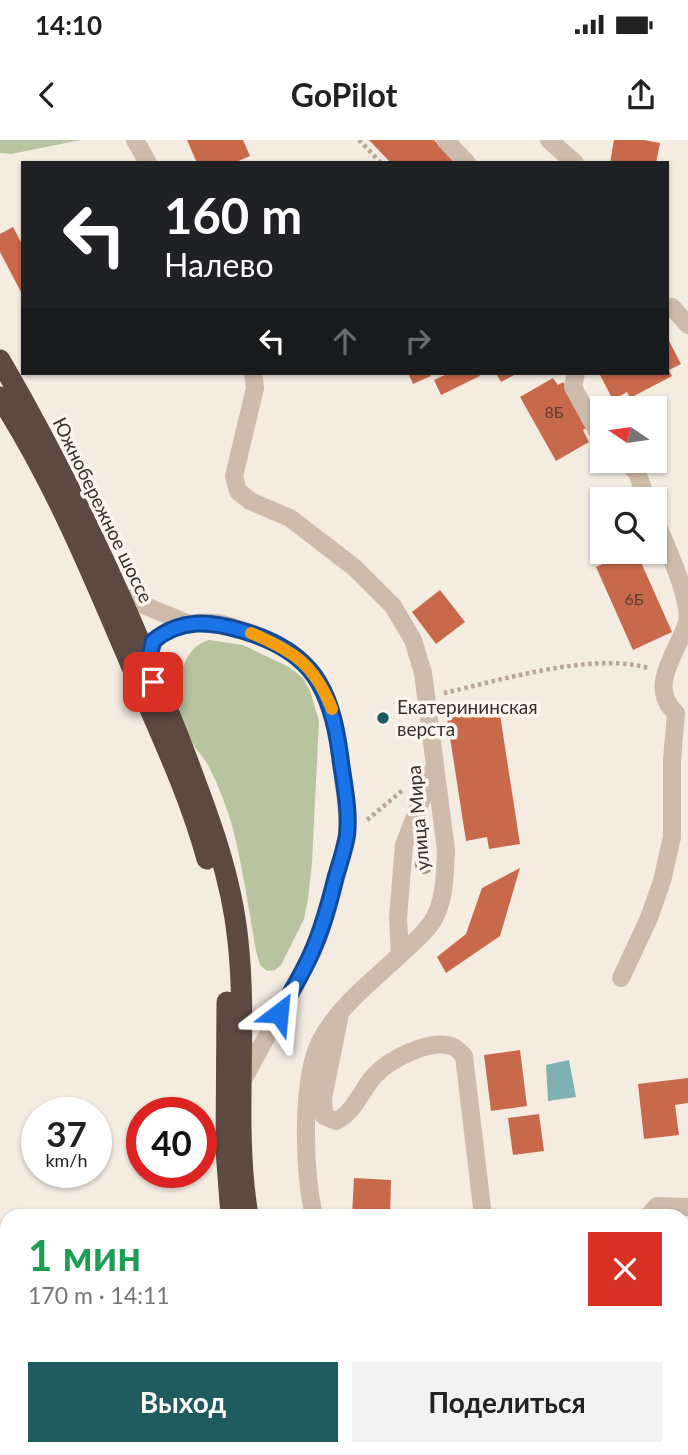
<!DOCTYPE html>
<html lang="ru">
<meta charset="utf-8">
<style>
:root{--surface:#fff;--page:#f2f2f2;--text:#222;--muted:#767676;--accent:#1f5a5e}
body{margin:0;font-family:Lato,sans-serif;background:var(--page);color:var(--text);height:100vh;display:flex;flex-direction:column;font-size:26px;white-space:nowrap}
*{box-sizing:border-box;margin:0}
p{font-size:23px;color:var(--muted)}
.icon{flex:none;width:38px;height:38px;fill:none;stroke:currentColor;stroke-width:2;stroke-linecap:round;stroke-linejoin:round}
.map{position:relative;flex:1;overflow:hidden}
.side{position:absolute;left:0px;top:1069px;width:690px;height:247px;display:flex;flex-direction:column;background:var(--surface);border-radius:21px 21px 0 0;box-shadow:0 2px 5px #0004}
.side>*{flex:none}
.top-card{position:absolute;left:21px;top:21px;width:648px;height:214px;border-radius:0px;box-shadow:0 2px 5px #0004;background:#202124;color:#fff;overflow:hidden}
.needle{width:46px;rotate:283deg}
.fabs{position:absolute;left:590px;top:256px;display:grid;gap:14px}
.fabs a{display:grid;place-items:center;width:77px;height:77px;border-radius:0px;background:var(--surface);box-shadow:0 2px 5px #0004;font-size:35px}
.speed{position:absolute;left:21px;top:957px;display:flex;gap:14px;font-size:35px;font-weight:700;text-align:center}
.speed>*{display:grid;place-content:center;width:91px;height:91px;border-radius:50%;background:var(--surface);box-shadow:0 2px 5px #0004;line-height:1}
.speed small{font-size:18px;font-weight:400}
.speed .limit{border:10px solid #d22;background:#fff;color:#111}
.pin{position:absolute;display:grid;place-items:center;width:60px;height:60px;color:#fff;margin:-30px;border-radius:14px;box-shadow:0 4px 10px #0006}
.me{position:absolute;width:77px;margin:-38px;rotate:29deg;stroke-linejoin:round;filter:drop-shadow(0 0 5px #0008)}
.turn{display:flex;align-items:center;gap:24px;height:147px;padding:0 28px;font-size:32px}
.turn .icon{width:91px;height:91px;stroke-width:2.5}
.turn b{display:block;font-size:49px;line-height:60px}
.lanes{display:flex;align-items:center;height:66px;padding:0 28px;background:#0003;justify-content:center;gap:35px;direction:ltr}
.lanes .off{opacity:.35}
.round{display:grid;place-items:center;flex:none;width:74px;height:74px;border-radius:0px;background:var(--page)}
.summary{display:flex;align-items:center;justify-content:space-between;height:119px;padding:0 28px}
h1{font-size:42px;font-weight:700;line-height:52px;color:#1e9e55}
.primary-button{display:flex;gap:14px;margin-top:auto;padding:14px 28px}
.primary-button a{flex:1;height:80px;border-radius:0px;background:var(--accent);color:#fff;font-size:28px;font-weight:700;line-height:80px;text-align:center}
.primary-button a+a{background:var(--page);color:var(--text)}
.status{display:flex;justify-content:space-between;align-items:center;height:49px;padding:0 35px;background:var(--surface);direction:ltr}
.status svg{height:19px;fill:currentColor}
header{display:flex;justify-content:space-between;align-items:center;height:91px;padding:0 28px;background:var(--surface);font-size:32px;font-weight:700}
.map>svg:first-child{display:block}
.green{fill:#b8c4a0}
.water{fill:#7fb0b2}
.building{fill:#c8694b}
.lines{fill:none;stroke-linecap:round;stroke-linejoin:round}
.path{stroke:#b9a596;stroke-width:4.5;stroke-dasharray:3.5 3.5;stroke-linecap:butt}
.minor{stroke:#cdbbac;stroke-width:18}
.major{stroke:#7d675c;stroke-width:18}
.highway{stroke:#5c4a42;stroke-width:21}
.tree{fill:#969b7f}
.route-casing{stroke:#114b97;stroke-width:18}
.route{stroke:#1a73e8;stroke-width:12}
.slow{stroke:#f59e0b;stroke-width:12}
.poi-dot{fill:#1f5a5e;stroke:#fbf5ee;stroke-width:2.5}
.labels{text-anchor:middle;stroke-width:7;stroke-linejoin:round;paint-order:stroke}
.number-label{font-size:16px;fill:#5e3e33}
.street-label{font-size:19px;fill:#3b302b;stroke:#fbf5ee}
.poi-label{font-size:19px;fill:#3b302b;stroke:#fbf5ee;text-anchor:start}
</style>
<div class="status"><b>14:10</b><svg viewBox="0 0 49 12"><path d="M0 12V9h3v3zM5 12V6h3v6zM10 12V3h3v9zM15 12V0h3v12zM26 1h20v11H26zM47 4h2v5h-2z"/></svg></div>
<header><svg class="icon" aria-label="back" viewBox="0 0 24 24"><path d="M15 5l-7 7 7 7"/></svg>GoPilot<svg class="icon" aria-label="share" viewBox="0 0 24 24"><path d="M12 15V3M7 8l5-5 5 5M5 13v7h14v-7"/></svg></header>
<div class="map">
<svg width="688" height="1315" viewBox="0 0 688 1315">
<rect width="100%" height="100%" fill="#f4ebe1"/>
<!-- green -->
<g class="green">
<path d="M0 0H81L11 14 0 13Z"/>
<path d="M209 500 243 505 289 527 303 538 310 551 319 581 312 723 308 759 304 779 281 825 275 830 267 831 260 825 256 811C249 771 243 729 233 689 228 670 219 647 210 629 204 615 188 603 184 588 174 560 176 509 209 500Z"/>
</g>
<!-- water -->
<path class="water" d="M569 920 576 957 548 961 546 925Z"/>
<!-- building -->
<g class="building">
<path d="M187 0H243L250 16 234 23H197Z"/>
<path d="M369 0H434L456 23H391Z"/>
<path d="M614 0H644L660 3 656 23H610Z"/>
<path d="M13 87 23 106V151L21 152 0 112V94Z"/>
<path d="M667 197 681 224 669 230 672 236 630 258 627 252 613 260 599 233H667Z"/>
<path d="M408 233H429L431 236 413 244Z"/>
<path d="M449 233H478L480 236 441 255 434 240Z"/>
<path d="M496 233H518L501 242Z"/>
<path d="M553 238 558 245 563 242 589 286 583 290 589 302 556 321 520 257Z"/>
<path d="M630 411H636L672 492 633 510 596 427Z"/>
<path d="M440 450 465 482 436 504 412 472Z"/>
<path d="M498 562 520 704 489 709 487 697 466 701 447 578 471 574 470 566Z"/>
<path d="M520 728 500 796 446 833 437 817 466 794 482 748Z"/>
<path d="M520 910 527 966 491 971 484 915Z"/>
<path d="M688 938V963L675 965 679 995 644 999 638 944Z"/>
<path d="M539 974 544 1011 513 1015 508 978Z"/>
<path d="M354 1038 391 1040 390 1076H352Z"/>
<rect x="532" y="1070" width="39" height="6"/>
<rect x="682" y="1121" width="6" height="40"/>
<path d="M682 1234 688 1236V1273L682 1272Z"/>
<path d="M610 1309H635L643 1315H605Z"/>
</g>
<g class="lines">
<!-- path -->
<g class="path">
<path d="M359 0 381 23"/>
<path d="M444 553C502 540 591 512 649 528"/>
<path d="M367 680 403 650"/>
<path d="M0 1264 7 1274"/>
<path d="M32 1309 36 1315"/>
<path d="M270 1309 273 1315"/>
</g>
<!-- minor -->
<g class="minor">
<path d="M135 0 148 23"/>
<path d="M445 0 467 23"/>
<path d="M549 0 575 23"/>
<path d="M672 167 688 185"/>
<path d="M253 233 255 248 234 336 238 351 250 361 290 378 355 428 393 466 413 500 423 533 446 710C445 734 445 762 432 782 424 794 412 804 402 813 375 839 341 864 322 898 300 937 304 1032 314 1076"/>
<path d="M576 233 573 247 602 300"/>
<path d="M625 320 637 333 647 359"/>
<path d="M119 455 187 483"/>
<path d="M150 528C142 490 187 480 217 483 225 484 234 488 242 490 307 510 331 543 339 609 342 636 349 665 347 693 346 707 340 721 337 734 330 760 324 787 313 811 291 855 265 898 242 942"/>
<path d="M400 815 398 778 404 705 434 628"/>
<path d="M621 838 649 778 662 741 672 697V620L676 573C645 546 681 508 688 479 688 451 665 404 654 377"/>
<path d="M339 879 323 958 324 976 336 981C355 972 361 950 375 935 390 919 429 899 451 906 456 907 460 912 464 916L483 1076"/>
<path d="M648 1076 657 1066 688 1067"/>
<path d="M427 1309 432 1315"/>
<path d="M192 1315 198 1309"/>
</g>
<!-- major -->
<g class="major">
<path d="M0 1214 7 1211"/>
<path d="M222 1309 247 1315"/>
</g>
<!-- highway -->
<g class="highway">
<path d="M0 220C70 340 129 469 179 598 204 664 231 730 238 801 248 892 233 985 248 1076"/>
<path d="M0 257C54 341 92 433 131 525 158 589 189 653 207 719"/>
<path d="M227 862 226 1010 231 1076"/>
<path d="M338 1309 342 1315"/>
<path d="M363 1309 368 1315"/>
</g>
</g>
<!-- trees -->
<circle class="tree" cx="424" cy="725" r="9"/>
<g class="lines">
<!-- route casing -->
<g class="route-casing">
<path id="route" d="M153 542 149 520 153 501C181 478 211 481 243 491 312 511 331 548 340 615 343 641 350 669 347 695 345 708 340 723 336 736 330 760 324 784 314 807 305 830 291 852 279 873"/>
</g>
<!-- route -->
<use href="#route" class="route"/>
<!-- slow -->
<path class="slow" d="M251 493C295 512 314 524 332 569"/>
</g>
<!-- markers -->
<circle class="poi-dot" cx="383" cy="578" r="7"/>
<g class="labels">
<!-- number labels -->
<g class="number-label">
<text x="554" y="278">8Б</text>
<text x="634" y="465">6Б</text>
</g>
<!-- street labels -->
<g class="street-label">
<text transform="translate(103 370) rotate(64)" y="7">Южнобережное шоссе</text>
<text transform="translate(418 678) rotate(-95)" y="7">улица Мира</text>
</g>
<!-- poi labels -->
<g class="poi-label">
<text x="397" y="574">Екатерининская<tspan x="397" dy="22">верста</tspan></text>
</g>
</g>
</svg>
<div class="fabs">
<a><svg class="needle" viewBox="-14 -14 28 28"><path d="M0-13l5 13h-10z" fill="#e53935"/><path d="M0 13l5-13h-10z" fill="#767676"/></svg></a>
<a><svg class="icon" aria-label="search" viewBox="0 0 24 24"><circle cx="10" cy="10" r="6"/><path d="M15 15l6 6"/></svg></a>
</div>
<div class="speed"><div>37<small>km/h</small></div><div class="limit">40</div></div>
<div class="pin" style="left:153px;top:542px;background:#d93025"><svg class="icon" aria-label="arrive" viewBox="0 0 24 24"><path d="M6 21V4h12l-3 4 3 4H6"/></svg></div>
<svg class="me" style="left:279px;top:873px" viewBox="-20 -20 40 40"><path d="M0-17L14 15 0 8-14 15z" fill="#1a73e8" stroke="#fff" stroke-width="4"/></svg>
<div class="top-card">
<div class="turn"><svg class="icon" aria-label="left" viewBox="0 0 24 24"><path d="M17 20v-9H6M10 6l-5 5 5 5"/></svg><div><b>160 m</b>Налево</div></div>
<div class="lanes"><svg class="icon" aria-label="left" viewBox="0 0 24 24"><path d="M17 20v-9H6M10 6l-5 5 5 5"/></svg><svg class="icon off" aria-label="ahead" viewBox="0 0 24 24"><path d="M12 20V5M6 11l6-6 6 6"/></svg><svg class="icon off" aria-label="right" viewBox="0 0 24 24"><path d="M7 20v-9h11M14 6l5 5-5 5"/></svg></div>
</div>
<section class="side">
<div class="summary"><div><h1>1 мин</h1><p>170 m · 14:11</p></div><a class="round" style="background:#d93025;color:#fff"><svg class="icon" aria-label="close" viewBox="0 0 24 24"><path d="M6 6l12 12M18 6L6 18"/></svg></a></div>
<div class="primary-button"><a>Выход</a><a>Поделиться</a></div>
</section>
</div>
